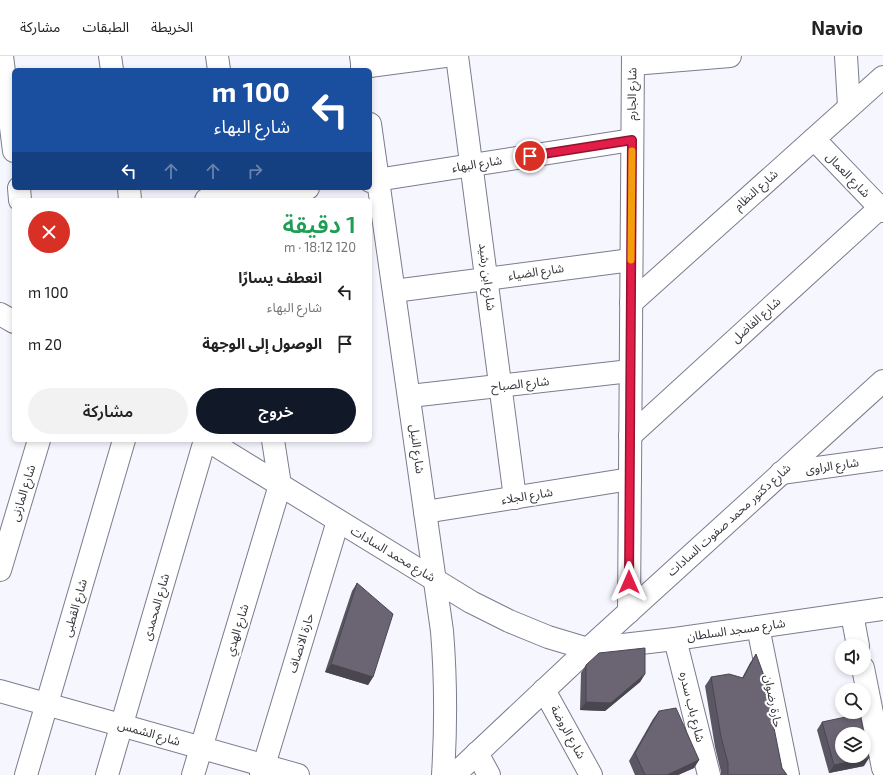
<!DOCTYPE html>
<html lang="ar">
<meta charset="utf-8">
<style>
:root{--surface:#fff;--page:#f2f2f2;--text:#222;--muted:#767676;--line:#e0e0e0;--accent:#111827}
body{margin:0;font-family:"Exo 2","Noto Sans Arabic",sans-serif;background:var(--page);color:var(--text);direction:rtl;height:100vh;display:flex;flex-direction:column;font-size:15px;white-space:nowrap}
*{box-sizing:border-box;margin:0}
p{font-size:13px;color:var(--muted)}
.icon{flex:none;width:22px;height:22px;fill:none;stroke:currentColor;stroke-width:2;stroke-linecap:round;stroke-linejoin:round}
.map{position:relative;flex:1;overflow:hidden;direction:ltr}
.drawer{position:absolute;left:12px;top:142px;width:360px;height:244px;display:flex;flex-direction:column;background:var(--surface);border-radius:6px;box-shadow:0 2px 6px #0003;direction:rtl}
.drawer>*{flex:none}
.top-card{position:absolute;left:12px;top:12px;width:360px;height:122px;border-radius:6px;box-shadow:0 2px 6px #0003;direction:rtl;background:#1a4fa0;color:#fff;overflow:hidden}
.tools{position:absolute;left:835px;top:583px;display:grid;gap:8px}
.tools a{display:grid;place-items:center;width:36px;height:36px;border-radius:50%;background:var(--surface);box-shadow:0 2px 6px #0003;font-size:20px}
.pin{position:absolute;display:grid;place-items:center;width:34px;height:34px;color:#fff;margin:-17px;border:2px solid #fff;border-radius:50%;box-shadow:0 1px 4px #0007}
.me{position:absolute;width:44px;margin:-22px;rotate:0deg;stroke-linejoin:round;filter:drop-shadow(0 0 3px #0008)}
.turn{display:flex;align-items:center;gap:14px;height:84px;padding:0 16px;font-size:18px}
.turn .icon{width:52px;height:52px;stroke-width:2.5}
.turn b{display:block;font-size:28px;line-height:34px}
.lanes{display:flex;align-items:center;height:38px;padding:0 16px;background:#0003;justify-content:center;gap:20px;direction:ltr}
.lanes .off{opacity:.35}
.round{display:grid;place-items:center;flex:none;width:42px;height:42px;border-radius:21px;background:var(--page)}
.head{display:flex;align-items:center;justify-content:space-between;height:68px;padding:0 16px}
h1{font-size:24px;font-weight:600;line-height:30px;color:#1e9e55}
.button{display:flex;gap:8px;margin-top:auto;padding:8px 16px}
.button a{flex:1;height:46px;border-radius:24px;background:var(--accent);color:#fff;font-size:16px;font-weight:600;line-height:46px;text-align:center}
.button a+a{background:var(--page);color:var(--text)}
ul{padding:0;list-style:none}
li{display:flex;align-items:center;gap:12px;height:52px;padding:0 16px}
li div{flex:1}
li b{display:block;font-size:15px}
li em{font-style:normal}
header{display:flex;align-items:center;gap:24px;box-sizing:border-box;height:56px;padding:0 20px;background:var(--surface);border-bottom:1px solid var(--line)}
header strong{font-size:19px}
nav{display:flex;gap:22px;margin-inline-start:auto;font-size:14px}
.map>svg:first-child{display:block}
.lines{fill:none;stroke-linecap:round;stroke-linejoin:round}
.street-casing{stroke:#7b7c8d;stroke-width:24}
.secondary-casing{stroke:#7b7c8d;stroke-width:24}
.street{stroke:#fff;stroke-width:22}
.secondary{stroke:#fff;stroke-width:22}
.wall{fill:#5b5663}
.shaded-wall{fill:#4a4650}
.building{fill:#6a6473;stroke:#4a4650;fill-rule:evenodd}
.route-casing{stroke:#92132f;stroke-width:10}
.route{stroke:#e11d48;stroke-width:7}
.slow{stroke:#f59e0b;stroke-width:7}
.labels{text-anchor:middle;stroke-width:4;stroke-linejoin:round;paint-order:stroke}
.street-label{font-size:12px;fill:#33333a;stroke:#fff}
</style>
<header>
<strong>Navio</strong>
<nav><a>الخريطة</a><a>الطبقات</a><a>مشاركة</a></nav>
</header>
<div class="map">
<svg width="883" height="719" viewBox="0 0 883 719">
<rect width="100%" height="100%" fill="#f5f6fe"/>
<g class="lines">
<!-- street casing -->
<g class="street-casing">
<g id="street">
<path d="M2 0 14 95"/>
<path d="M110 0 112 14"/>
<path d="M217 0 219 14"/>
<path d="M457 0 515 442"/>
<path d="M846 0 849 50"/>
<path d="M633 8 730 0"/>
<path d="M362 11 445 0"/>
<path d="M814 83 883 155"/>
<path d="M370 125 632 84"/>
<path d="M19 132 20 144"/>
<path d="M129 132 130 144"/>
<path d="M206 144 308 132"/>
<path d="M394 235 631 204"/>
<path d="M631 247 883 21"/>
<path d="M410 340 630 315"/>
<path d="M630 380 883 149"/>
<path d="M781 417 883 403"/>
<path d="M425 456 630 423"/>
<path d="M0 514 39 384"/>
<path d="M629 556 633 0"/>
<path d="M852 558 858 590"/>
<path d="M758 571 788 719"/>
<path d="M675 583 709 719"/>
<path d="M863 612 883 712"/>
<path d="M544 634 591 719"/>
<path d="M0 635 298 719"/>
<path d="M477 697 489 719"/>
<path d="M26 719 124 384"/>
<path d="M107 719 205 384"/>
<path d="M193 719 280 429 273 384"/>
<path d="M261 719 338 465"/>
<path d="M454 719 588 593 883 325"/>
</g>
</g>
<!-- secondary casing -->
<g class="secondary-casing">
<g id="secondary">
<path d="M361 0 363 14"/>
<path d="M370 68 442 575C446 624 446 671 443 719"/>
<path d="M0 258 14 266"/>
<path d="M207 384 471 546 509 565 548 581 588 593 675 583 883 553"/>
</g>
</g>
<!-- street -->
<use href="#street" class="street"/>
<!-- secondary -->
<use href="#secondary" class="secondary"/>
</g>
<!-- wall -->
<g class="wall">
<path d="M357 527 373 621 368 629 325 616 352 535Z"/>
<path d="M756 598 782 712 787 719H721V716L715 691 705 630 711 621 742 622 750 607Z"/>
<path d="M586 609 645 618 640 626 605 655 580 654 581 617Z"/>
<path d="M659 655 699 704 694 712 678 719H635L629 705 653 663Z"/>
<path d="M822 666 864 710 829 717 817 674Z"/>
</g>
<!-- shaded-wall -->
<g class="shaded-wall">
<path d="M331 608 373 621 368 629 325 616Z"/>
<path d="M645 618 640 626 605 655 580 654 586 646Z"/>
<path d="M869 702 864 710 829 717 834 709Z"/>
<path d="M699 704 694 712 678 719H667Z"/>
</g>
<!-- building -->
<g class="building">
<path d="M357 527 393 558 373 621 331 608Z"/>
<path d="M645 592V618L611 647 586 646V609L599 597Z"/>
<path d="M756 598 763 617 782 712 787 719H728V707L721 681 711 621 729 618 743 622Z"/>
<path d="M676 652 699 704 667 719H645L635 697 659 655Z"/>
<path d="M860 658 869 702 834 709 822 666ZM842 678H864V700H842Z"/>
</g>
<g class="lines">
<!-- route casing -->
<g class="route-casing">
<path id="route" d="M530 100 632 84 629 526"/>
</g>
<!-- route -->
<use href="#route" class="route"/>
<!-- slow -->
<path class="slow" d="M631 204 632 95"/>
</g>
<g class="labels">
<!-- street labels -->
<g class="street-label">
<text transform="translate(632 38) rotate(-89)" y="4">شارع الجارم</text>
<text transform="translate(477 108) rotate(-9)" y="4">شارع البهاء</text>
<text transform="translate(848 119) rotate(46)" y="4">شارع العمال</text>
<text transform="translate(756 134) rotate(-42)" y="4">شارع النظام</text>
<text transform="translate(536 216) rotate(-8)" y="4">شارع الضياء</text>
<text transform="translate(487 221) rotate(83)" y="4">شارع ابن رشيد</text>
<text transform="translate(756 264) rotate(-42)" y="4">شارع الفاضل</text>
<text transform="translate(520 328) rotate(-6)" y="4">شارع الصباح</text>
<text transform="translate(417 393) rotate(83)" y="4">شارع النيل</text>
<text transform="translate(832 410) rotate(-8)" y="4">شارع الراوى</text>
<text transform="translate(23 437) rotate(-73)" y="4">شارع المازنى</text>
<text transform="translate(527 440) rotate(-9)" y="4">شارع الجلاء</text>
<text transform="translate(729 464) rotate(-42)" y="4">شارع دكتور محمد صفوت السادات</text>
<text transform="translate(393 498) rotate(31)" y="4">شارع محمد السادات</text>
<text transform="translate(156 551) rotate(-74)" y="4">شارع المحمدى</text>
<text transform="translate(75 552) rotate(-74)" y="4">شارع القطبى</text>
<text transform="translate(237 574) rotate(-73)" y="4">شارع الهدي</text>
<text transform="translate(736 574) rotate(-8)" y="4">شارع مسجد السلطان</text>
<text transform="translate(301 587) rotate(-73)" y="4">حارة الانصاف</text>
<text transform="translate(773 645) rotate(79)" y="4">حارة رضوان</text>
<text transform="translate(692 651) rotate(76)" y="4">شارع باب سدره</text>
<text transform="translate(568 676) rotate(61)" y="4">شارع الروضة</text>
<text transform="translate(149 677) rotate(16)" y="4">شارع الشمس</text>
</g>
</g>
</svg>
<div class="tools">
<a><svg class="icon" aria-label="sound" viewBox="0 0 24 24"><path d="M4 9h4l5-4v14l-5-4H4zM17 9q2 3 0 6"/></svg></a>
<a><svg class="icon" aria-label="search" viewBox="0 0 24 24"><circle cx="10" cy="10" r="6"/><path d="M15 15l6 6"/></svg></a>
<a><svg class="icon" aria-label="layers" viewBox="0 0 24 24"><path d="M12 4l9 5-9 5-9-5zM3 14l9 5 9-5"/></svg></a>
</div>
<div class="pin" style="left:530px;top:100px;background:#d93025"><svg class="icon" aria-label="arrive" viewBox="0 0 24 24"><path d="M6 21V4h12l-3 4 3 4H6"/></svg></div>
<svg class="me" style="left:629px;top:526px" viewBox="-20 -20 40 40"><path d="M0-17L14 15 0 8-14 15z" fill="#e11d48" stroke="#fff" stroke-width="4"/></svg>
<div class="top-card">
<div class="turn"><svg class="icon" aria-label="left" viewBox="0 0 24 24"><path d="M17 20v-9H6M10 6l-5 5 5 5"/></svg><div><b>100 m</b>شارع البهاء</div></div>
<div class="lanes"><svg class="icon" aria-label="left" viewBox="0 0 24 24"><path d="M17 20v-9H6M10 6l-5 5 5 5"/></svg><svg class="icon off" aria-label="ahead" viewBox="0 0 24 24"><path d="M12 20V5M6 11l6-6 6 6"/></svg><svg class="icon off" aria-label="ahead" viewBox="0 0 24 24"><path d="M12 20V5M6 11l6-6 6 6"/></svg><svg class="icon off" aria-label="right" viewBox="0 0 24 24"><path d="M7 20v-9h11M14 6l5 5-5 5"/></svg></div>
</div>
<section class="drawer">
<div class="head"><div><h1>1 دقيقة</h1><p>120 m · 18:12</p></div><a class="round" style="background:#d93025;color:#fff"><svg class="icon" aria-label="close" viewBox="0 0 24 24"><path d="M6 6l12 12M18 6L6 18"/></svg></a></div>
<ul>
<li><svg class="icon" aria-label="left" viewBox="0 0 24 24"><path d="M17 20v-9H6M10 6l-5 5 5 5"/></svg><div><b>انعطف يسارًا</b><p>شارع البهاء</p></div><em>100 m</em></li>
<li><svg class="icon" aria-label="arrive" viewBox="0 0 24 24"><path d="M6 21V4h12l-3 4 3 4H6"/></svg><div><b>الوصول إلى الوجهة</b></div><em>20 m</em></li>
</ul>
<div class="button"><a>خروج</a><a>مشاركة</a></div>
</section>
</div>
